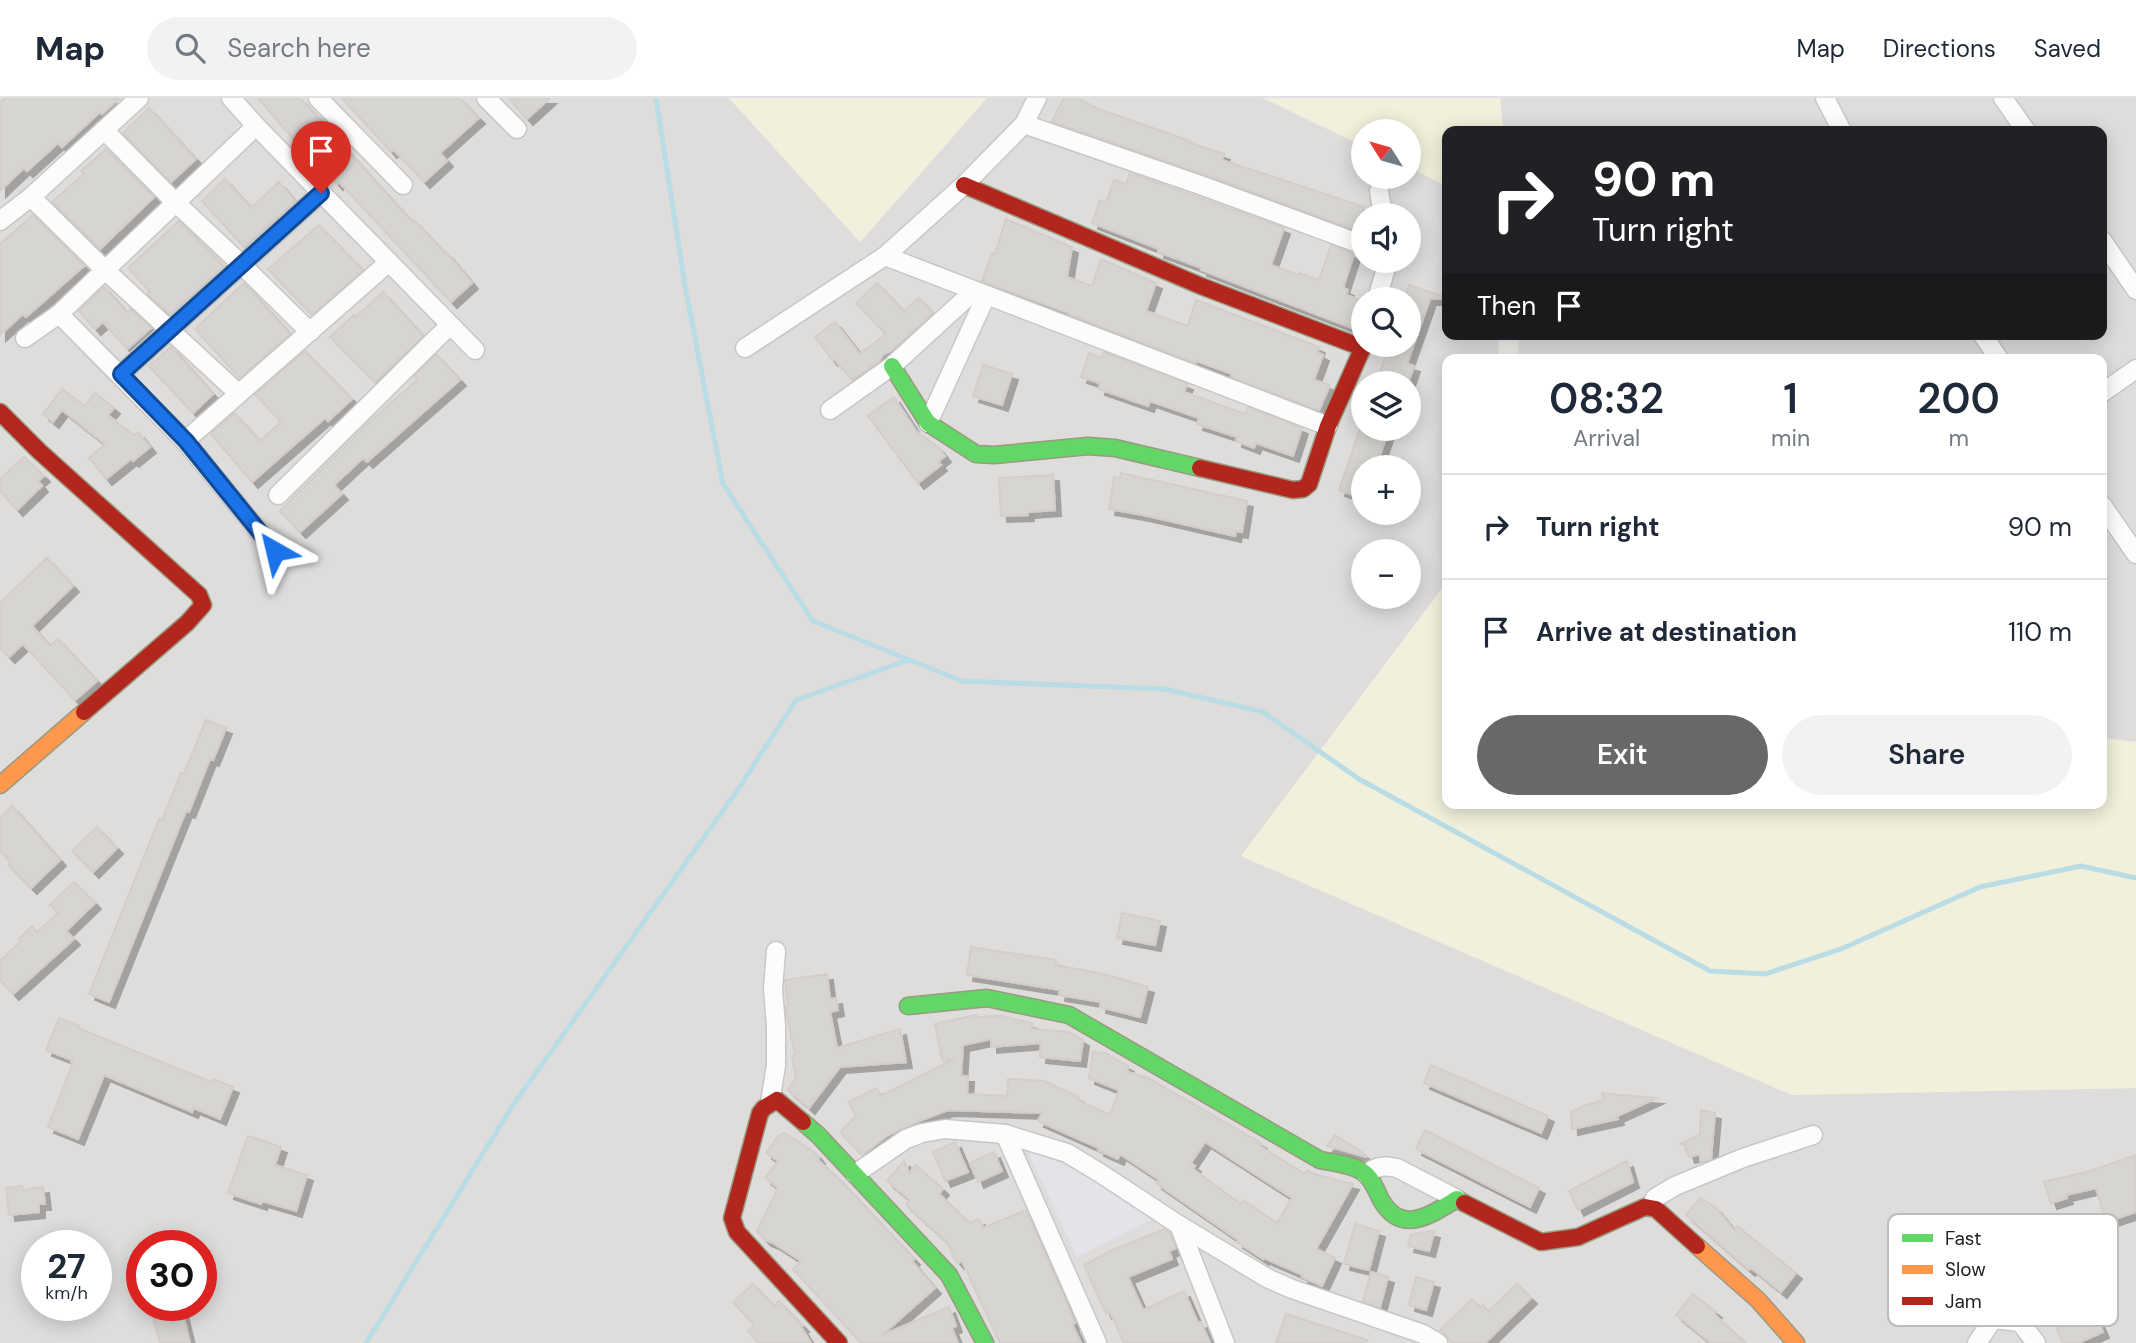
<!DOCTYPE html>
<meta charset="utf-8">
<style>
:root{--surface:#fff;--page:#f2f2f3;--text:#1f2937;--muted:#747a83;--line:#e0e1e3;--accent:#696867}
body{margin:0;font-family:"DM Sans",sans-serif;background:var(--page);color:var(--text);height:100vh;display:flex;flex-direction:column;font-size:26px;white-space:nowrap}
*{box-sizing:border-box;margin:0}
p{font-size:23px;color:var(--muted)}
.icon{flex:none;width:38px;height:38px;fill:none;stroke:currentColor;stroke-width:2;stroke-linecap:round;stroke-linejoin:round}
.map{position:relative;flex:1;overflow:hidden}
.sheet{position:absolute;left:1442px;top:256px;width:665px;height:455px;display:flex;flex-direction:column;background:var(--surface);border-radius:14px;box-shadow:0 4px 18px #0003}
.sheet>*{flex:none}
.hud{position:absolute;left:1442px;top:28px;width:665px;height:214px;border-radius:14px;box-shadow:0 4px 18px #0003;background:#202124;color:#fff;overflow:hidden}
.needle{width:46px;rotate:307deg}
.controls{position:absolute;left:1351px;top:21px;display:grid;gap:14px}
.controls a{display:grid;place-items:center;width:70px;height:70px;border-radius:50%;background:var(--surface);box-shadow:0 4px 18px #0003;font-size:35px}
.speed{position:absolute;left:21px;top:1132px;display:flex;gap:14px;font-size:35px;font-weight:700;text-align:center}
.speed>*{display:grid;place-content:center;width:91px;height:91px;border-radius:50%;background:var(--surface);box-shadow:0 4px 18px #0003;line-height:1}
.speed small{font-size:18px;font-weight:400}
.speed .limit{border:10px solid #d22;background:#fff;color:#111}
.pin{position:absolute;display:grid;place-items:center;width:60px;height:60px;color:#fff;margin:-72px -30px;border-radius:50% 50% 50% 0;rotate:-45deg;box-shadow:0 0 7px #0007}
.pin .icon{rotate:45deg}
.me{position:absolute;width:77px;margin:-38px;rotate:323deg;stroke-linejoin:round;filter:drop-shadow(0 0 5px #0008)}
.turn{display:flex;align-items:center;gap:24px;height:147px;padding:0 35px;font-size:32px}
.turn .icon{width:91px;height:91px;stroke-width:2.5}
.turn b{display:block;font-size:49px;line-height:60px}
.then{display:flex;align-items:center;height:66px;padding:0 35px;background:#0003;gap:14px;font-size:26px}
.eta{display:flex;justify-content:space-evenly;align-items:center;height:119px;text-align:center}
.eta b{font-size:42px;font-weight:600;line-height:49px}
.button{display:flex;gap:14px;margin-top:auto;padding:14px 35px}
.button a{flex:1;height:80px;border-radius:42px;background:var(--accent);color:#fff;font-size:28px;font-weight:600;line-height:80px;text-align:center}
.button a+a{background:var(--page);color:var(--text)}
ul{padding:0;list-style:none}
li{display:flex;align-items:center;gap:21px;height:105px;padding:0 35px;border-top:2px solid var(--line)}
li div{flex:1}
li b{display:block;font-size:26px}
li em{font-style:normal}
header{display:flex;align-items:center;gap:42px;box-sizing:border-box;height:98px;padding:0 35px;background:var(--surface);border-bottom:2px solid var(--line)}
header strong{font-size:33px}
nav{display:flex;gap:38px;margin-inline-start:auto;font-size:24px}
.search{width:490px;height:63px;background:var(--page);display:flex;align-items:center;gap:18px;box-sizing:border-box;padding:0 24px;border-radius:38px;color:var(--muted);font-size:26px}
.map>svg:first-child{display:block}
.residential{fill:#dedddb;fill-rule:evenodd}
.farmland{fill:#f0f0dc}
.plaza{fill:#e3e3e9}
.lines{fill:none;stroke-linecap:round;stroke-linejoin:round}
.stream{stroke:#badce5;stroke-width:5}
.building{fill:#d7d5d2;stroke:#d2cecb;stroke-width:2;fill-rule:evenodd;filter:url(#shadow)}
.street-casing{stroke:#c8c7c6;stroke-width:21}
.fast-casing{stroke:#999a80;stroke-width:19}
.slow-casing{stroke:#999a80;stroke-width:19}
.jam-casing{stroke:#999a80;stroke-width:19}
.street{stroke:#fdfcfc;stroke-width:18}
.fast{stroke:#63d668;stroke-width:16}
.slow{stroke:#ff974d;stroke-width:16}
.jam{stroke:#b3261e;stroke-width:16}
.route-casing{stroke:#114b97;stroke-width:18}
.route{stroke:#1a73e8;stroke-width:12}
.key{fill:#fff;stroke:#bcbcbc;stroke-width:2}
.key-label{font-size:19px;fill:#212121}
</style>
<header>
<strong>Map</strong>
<div class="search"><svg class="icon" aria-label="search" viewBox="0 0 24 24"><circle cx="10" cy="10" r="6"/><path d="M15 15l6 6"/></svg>Search here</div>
<nav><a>Map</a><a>Directions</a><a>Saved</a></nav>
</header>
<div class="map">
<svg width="2136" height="1245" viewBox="0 0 2136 1245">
<defs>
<filter id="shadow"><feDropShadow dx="6" dy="6" stdDeviation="0" flood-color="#0004"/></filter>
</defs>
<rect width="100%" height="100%" fill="#efedea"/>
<!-- residential -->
<g class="residential">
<path d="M0 0H729L860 144 987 0H1263L1363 48V79H1409V69L1447 88V236H1499L1498 261H1447V484L1241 758 1792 997 2136 990V1245H0ZM1363 117H1409V163H1363ZM1363 201H1409V247H1363ZM1363 285H1409V331H1363ZM1363 369H1409V415H1363ZM1363 453H1409V499H1363ZM37 1148H96V1208H37ZM142 1148H201V1208H142Z"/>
<path d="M1500 0H2136V644L2102 640V261H1519L1518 236H2102V33H1503Z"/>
</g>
<!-- farmland -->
<g class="farmland">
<path d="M729 0H987L860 144Z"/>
<path d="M1263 0H1500L1503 33H1447V88L1409 69V33H1363V48Z"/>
<path d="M1447 484V705H2102V640L2136 644V990L1792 997 1241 758Z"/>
</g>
<!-- plaza -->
<path class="plaza" d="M1026 1049 1106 1087 1162 1116 1077 1159Z"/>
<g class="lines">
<!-- stream -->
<g class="stream">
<path d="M656 0 685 188 723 386 813 523 962 583 1165 591 1263 614 1359 681 1710 873 1765 876 1841 851 1980 789 2081 768 2136 780"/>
<path d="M366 1245 513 1007 737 693 796 602 908 562"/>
</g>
</g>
<!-- building -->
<g class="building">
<path d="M5 0H120L102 16 100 14 62 49 58 45 27 73 24 70 0 93V5Z"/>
<path d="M258 0H300L412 124 414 122 445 155 446 154 472 185 451 204 339 84 337 86 300 45 298 47Z"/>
<path d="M342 0H460L479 20 440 55 447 63 424 84 394 52 391 54Z"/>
<path d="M508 0H550L527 21Z"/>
<path d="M1064 0H1077L1096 10 1190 43V45L1224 56 1222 62 1364 109 1356 132 1207 77 1058 26 1052 23Z"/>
<path d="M149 10 196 61 171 84 123 35Z"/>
<path d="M106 51 154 99 100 151 52 104 84 76 81 73Z"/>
<path d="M1130 75 1284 130 1271 167 1298 177 1299 175 1319 182 1331 147 1354 156 1343 190 1348 192 1346 197 1363 203V232L1360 233 1207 174 1201 172 1202 170 1158 154 1159 151 1092 125 1100 103 1106 105 1114 82 1126 86Z"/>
<path d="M225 81 251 110 279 84 295 103 244 149 202 103Z"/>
<path d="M33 117 84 168 26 219 23 216 0 237V146Z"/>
<path d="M1006 121 1072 149 1067 179 1092 188 1101 161 1156 185 1146 213 1188 228 1196 202 1319 249 1317 254 1323 257 1314 282 1330 287 1319 312 1231 279 1232 276 1197 263 1196 265 1069 216V215L982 183 992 155 995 156Z"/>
<path d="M179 123 224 168 170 216 147 196 150 194 128 170Z"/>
<path d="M319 127 363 172 312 217 268 171Z"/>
<path d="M244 185 290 236 240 280 195 231Z"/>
<path d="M877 185 904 213 919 200 933 215 891 253 884 256 878 264 852 282 834 261 832 262 815 239 835 224 860 256 886 236 856 205Z"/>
<path d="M1409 187 1445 199V201H1430L1407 266 1414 268 1408 285H1376L1390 247H1409V201H1404Z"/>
<path d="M104 189 127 215 131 211 151 230 127 251 103 224 95 231 79 213Z"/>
<path d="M383 194 423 238 375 284 330 239 354 217 356 219Z"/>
<path d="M171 249 213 296 193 315 149 268Z"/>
<path d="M305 253 352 301 328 323 325 320 252 384 211 336 234 315 260 343 281 324 255 296Z"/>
<path d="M1104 254 1187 286 1184 294 1245 316 1248 309 1302 330 1293 358 1256 345 1254 350 1236 343 1237 339 1197 326 1199 320 1150 303 1148 308 1099 291 1100 285 1081 279 1089 255 1102 260Z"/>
<path d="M436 256 460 282 367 364 363 360 334 387 342 396 300 434 280 413 368 325 417 282 414 278Z"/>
<path d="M983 267 1012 276 1002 307 973 298Z"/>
<path d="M62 291 85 308 95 295 114 310 108 317 133 337 138 334 150 349 133 363 131 361 106 381 89 360 105 346 62 312 53 324 43 316Z"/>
<path d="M894 299 916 333 938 349 945 358 938 364 941 367 918 385 868 318Z"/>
<path d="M1360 331H1389L1376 369H1363V400L1339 392Z"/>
<path d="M24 359 44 378 38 383 42 388 17 412 0 393V381Z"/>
<path d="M1121 375 1247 403 1242 434 1236 433 1235 438 1143 417 1109 411 1114 379 1120 380Z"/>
<path d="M1053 377 1055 412 1028 414V417L1001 418 999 380Z"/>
<path d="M47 460 73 488 32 528 50 548 58 541 97 583 75 602 23 546 9 559 0 550V505Z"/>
<path d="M206 622 226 630 213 662 210 661 189 714 186 713 109 904 89 896 159 721 162 722 181 675 184 676Z"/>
<path d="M12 708 60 762 31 790 8 767 11 764 0 753V720Z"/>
<path d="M97 729 117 750 93 774 72 753Z"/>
<path d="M74 784 95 805 66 833 74 841 13 896 0 882V863L21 843 19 841 32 828 37 834 58 815 50 807Z"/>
<path d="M1122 815 1160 823 1155 847 1117 840Z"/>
<path d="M971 849 1056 862 1055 867 1104 876 1148 889 1140 919 1100 909 1101 904 1059 897 1060 892 967 877Z"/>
<path d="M827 876 830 901 836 900 838 912 830 914 837 950 900 931 906 964 840 969 809 1010 788 992 796 979 792 958 795 957 786 913V909L788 908 785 882Z"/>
<path d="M976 917 977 919 1000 918 1032 925V931L1069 934 1083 942 1080 963 1040 959 1041 945 991 949V941L963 947 961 978H968L967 996 1007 998 1008 981 1044 983 1079 999 1077 1002 1110 1017 1119 992 1089 980 1093 954 1105 955 1128 968V974L1148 980 1261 1045 1260 1048 1305 1076 1307 1072 1317 1077 1353 1086 1316 1151 1335 1160 1322 1188 1302 1179 1303 1177 1264 1160 1263 1161 1237 1144 1238 1142 1156 1085 1159 1082 1120 1056 1118 1061 1098 1052 1099 1050 1038 1023 1042 1015 948 1012 919 1023 888 1037 862 1057 840 1034 856 1018 849 1004 877 990 881 998 954 961 942 962 935 926ZM1205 1044 1292 1100 1277 1125 1243 1102 1241 1106 1193 1071 1195 1068 1191 1065Z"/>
<path d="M59 920 79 928 78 930 211 984 213 981 233 989 220 1021 194 1010 192 1014 104 977 78 1041 48 1029 73 965 71 964 72 962 46 952Z"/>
<path d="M1431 967 1548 1018 1541 1035 1424 985Z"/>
<path d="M1602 995 1621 997 1657 1000 1617 1018 1618 1021 1572 1031 1571 1014 1583 1008 1604 1002Z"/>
<path d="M1701 1012 1715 1015 1711 1061 1704 1064 1700 1063V1056L1689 1059 1685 1047 1681 1046 1700 1036Z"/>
<path d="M1425 1032 1539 1090 1530 1109 1416 1051Z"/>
<path d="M785 1035 814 1054 819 1060 818 1062 837 1079 914 1161 912 1163 935 1190 882 1237 949 1209 956 1228 952 1230 958 1245H861L793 1171 801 1163 773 1145 765 1142 757 1133 778 1090 765 1080 778 1063 766 1055 778 1038Z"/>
<path d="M1335 1037 1366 1057V1059L1327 1048Z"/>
<path d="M248 1038 281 1049 275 1067 307 1077 296 1113 262 1103 261 1106 228 1095Z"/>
<path d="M955 1044 968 1074 945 1083 933 1054Z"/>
<path d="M994 1054 1002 1073 978 1084 970 1065Z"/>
<path d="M2136 1057V1114L2106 1124 2096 1090 2066 1097 2067 1100 2051 1105 2044 1084 2090 1073Z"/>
<path d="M904 1063 909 1075 916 1067 943 1091 939 1096 970 1125 979 1121 983 1130 1026 1112 1075 1225 1072 1226 1081 1245H1000L962 1163 958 1165 954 1160 947 1144 906 1107 910 1102 887 1083Z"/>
<path d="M1627 1063 1633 1084 1578 1112 1569 1093Z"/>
<path d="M22 1088 23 1092 43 1089 45 1106H39V1114L9 1117 6 1090Z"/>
<path d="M1700 1100 1715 1109 1734 1132 1737 1128 1796 1175 1781 1194 1751 1170 1749 1172 1686 1117Z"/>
<path d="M1355 1126 1379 1133 1369 1172 1344 1166Z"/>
<path d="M1165 1131 1170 1135 1176 1150 1169 1153 1172 1161 1128 1179 1143 1212 1184 1193 1198 1225 1201 1224 1210 1245H1124L1110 1214 1106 1215 1084 1167 1113 1152Z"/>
<path d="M1430 1133 1434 1134 1429 1153 1408 1148 1411 1137Z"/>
<path d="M2056 1151 2074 1202 2087 1197 2103 1234 2078 1245H2063L2050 1213 2052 1212 2033 1160Z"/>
<path d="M1371 1174 1388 1179 1380 1209 1363 1203Z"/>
<path d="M1416 1179 1434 1184 1426 1212 1409 1207Z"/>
<path d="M753 1186 774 1208 779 1203 803 1228 801 1229 811 1245H759L748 1233 754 1227 733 1204Z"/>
<path d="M1517 1186 1531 1200 1485 1245H1453L1440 1232 1472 1201 1480 1210 1483 1207 1489 1213Z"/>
<path d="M1693 1196 1716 1214 1714 1216 1746 1245H1711L1676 1217Z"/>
<path d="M173 1208H181L190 1245H160L152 1213Z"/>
<path d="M1286 1216 1367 1242 1366 1245H1276Z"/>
</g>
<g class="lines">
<!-- street casing -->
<g class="street-casing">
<g id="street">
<path d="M231 0 256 28 475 252"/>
<path d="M318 0 403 87"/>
<path d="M486 0 517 31"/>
<path d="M1825 0 1842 33"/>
<path d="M2003 0 2026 33"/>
<path d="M1024 26 1203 88 1363 147"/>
<path d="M104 32 175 104 242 167 310 234"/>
<path d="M1379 93 1383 117"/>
<path d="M31 99 105 172 239 296"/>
<path d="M0 123 31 99 139 0"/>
<path d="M2102 142 2136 192"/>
<path d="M885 158 1328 328"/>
<path d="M1377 201 1388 163"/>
<path d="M59 216 185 343 275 453"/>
<path d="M1982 236 1999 261"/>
<path d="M25 240 59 216 256 28"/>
<path d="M745 250 885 158 964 87 1024 26 1037 0"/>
<path d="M121 276 321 95"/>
<path d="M2102 295 2136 271"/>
<path d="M830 312 892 268 974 193"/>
<path d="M928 325 986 198"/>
<path d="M185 343 389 164"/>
<path d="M278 397 450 227"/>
<path d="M2102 407 2136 456"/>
<path d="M770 1005 776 967V928L773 891 776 853"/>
<path d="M1005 1036 1097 1245"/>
<path d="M855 1076 906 1041 922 1035 945 1031 1005 1036 1067 1055 1100 1075 1179 1127 1267 1180 1292 1191 1423 1236 1438 1245"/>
<path d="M1366 1076C1377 1068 1384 1067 1397 1070L1457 1101"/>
<path d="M1651 1109 1655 1100 1675 1088 1743 1060 1813 1037"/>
<path d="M1179 1127 1225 1245"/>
<path d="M1977 1245 1993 1221 2020 1224 2036 1245"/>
</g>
</g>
<!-- fast casing -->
<g class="fast-casing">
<g id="fast">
<path d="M892 268 928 325 976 356 994 357 1088 348 1115 350 1200 370"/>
<path d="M908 908 987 900 1069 917 1320 1062C1334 1065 1351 1066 1363 1074 1372 1080 1376 1092 1381 1102 1402 1138 1430 1117 1457 1101L1464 1105"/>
<path d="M803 1024 818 1037 949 1177 985 1245"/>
</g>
</g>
<!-- slow casing -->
<g class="slow-casing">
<g id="slow">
<path d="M0 687 84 614"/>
<path d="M1697 1148 1758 1202 1796 1245"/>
</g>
</g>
<!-- jam casing -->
<g class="jam-casing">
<g id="jam">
<path d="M964 87 1201 188 1363 250"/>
<path d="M0 314 39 353 199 497 203 507 187 525 84 614"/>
<path d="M1200 370 1293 392 1303 391 1309 386 1328 328 1364 247"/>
<path d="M803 1024 777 1002 764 1010 760 1015 732 1120 737 1134 839 1245"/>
<path d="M1464 1105 1541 1144 1578 1139 1645 1109 1656 1111 1697 1148"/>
</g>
</g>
<!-- street -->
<use href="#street" class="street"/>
<!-- fast -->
<use href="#fast" class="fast"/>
<!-- slow -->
<use href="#slow" class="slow"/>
<!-- jam -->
<use href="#jam" class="jam"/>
</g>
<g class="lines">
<!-- route casing -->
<g class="route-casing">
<path id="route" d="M275 453 186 343 121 276 321 95"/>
</g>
<!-- route -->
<use href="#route" class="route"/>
</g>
<!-- legend -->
<rect x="1888" y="1116" width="230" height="112" rx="10" class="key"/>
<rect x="1902" y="1136" width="31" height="8" fill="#63d668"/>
<rect x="1902" y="1167" width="31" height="9" fill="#ff974d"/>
<rect x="1902" y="1199" width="31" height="8" fill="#b3261e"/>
<g class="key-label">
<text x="1945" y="1147">Fast</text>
<text x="1945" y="1178">Slow</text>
<text x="1945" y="1210">Jam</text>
</g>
</svg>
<div class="controls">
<a><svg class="needle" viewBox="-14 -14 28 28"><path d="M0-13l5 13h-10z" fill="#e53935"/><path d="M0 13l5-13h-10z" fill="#747a83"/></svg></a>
<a><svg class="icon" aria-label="sound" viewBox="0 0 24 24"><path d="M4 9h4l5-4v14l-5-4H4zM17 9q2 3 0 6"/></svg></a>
<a><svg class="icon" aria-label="search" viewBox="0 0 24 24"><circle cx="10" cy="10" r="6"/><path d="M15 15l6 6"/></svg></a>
<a><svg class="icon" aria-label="layers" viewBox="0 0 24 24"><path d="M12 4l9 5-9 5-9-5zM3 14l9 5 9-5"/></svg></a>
<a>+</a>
<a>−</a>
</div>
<div class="speed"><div>27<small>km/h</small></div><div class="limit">30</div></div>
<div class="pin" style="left:321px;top:95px;background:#d93025"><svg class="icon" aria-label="arrive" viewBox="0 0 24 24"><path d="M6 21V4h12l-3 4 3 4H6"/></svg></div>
<svg class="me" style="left:275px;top:453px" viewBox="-20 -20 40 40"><path d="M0-17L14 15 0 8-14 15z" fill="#1a73e8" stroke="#fff" stroke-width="4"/></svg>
<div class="hud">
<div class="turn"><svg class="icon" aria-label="right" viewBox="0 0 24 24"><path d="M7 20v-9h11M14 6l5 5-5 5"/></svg><div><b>90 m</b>Turn right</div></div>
<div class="then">Then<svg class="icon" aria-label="arrive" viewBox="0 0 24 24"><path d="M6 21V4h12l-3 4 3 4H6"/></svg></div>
</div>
<section class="sheet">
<div class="eta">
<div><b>08:32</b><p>Arrival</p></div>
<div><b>1</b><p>min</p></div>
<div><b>200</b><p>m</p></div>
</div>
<ul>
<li><svg class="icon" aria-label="right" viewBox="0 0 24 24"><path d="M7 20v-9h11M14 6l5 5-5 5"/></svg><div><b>Turn right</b></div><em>90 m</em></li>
<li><svg class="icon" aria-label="arrive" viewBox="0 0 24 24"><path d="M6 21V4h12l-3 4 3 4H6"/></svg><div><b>Arrive at destination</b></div><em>110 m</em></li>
</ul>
<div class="button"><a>Exit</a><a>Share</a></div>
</section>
</div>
